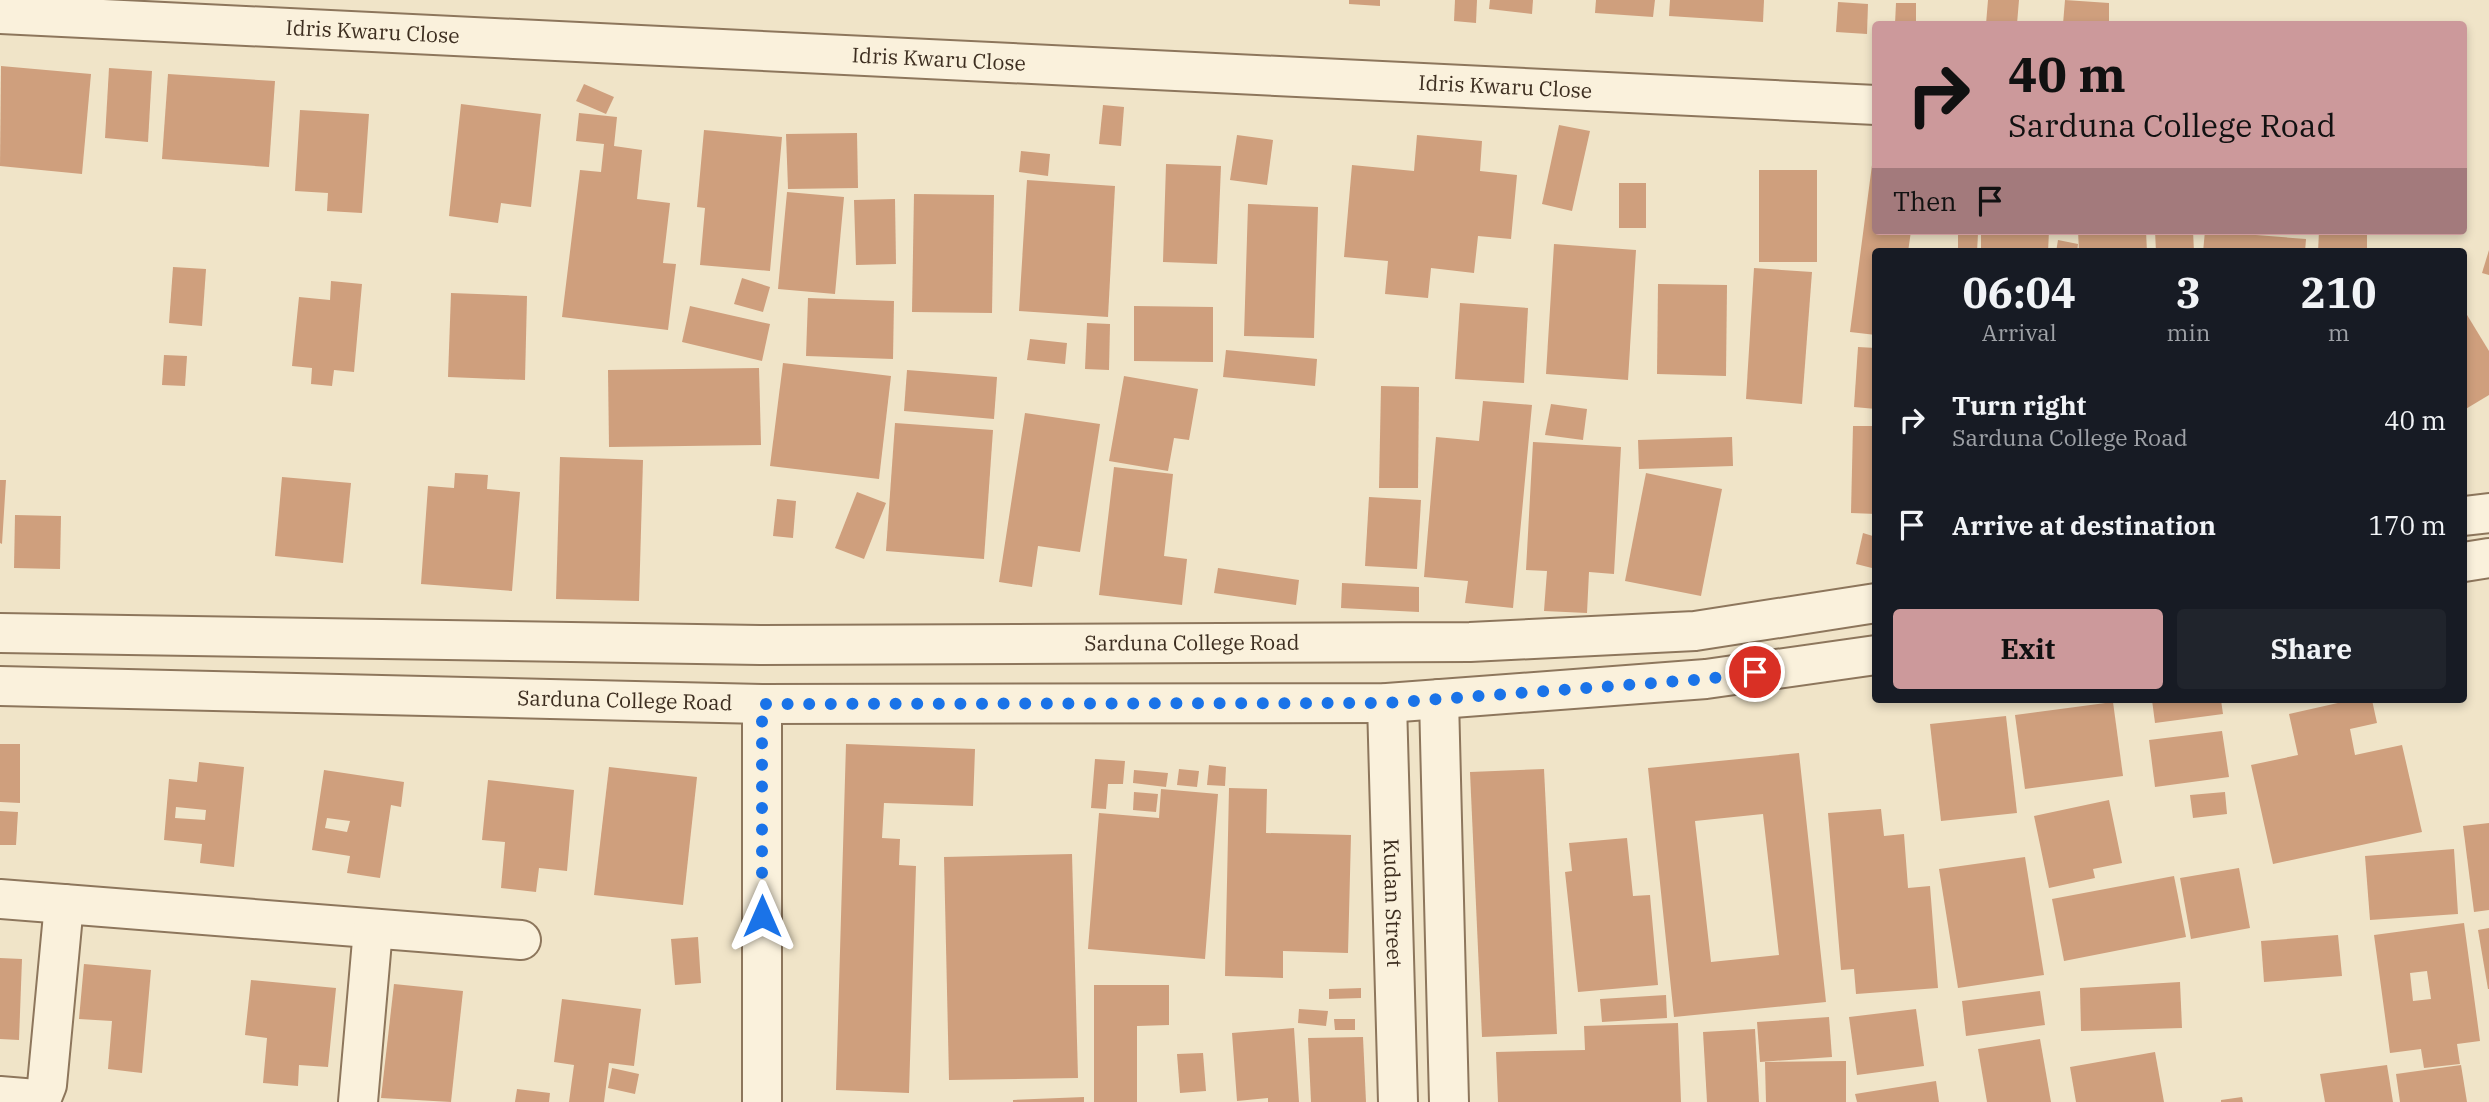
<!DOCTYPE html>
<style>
:root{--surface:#171b24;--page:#20242c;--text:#f1f3f6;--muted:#9ea1a6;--accent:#cc999b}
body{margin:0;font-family:"IBM Plex Serif",serif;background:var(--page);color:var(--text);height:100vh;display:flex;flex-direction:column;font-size:26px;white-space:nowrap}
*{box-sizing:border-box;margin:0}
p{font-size:23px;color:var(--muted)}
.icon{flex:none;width:38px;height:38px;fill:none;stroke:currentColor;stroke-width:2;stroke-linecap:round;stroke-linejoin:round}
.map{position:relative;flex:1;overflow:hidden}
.panel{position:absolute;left:1872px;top:248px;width:595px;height:455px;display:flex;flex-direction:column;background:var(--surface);border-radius:7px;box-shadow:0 4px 10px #0003}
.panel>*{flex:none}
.hud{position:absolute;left:1872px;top:21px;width:595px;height:214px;border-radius:7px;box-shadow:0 4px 10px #0003;background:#cc999b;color:#111;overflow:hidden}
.pin{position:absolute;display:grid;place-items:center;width:60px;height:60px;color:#fff;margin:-30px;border:4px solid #fff;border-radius:50%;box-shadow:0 2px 7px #0007}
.me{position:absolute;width:77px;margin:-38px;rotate:0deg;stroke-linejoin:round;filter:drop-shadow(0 0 5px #0008)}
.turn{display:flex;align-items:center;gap:24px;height:147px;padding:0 21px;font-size:32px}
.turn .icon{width:91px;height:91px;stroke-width:2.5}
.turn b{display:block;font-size:49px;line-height:60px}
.then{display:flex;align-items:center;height:66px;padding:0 21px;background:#0003;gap:14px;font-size:26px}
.eta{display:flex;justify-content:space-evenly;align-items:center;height:119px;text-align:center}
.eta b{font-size:42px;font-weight:700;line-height:49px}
.action{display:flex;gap:14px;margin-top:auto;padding:14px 21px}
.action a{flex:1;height:80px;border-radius:7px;background:var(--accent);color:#111;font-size:28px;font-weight:700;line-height:80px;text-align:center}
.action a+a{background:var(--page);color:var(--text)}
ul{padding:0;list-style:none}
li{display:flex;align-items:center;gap:21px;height:105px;padding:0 21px}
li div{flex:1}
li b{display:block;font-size:26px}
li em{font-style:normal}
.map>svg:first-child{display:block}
.building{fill:#cf9f7d;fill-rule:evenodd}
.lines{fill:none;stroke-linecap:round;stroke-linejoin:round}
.minor-casing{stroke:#8d765c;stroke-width:42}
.minor{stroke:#faf1dc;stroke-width:38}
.route{stroke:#1a73e8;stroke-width:12;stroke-dasharray:0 21.6}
.labels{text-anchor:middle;stroke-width:5;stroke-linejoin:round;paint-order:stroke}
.street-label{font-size:21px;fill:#3d2e20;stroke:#f7eed8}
</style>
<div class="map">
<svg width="2489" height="1102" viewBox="0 0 2489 1102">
<rect width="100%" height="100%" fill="#f0e4c8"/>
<!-- building -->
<g class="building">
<path d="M1349 0H1380V6L1349 4Z"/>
<path d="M1455 0H1477L1476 23 1454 21Z"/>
<path d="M1490 0H1533L1532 14 1489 9Z"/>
<path d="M1596 0H1655L1653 17 1595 13Z"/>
<path d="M1670 0H1764L1763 22 1669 16Z"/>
<path d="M1988 0H2019L2017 24H1986Z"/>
<path d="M2065 0 2109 3V24H2063Z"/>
<path d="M1838 2 1868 4 1867 34 1836 32Z"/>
<path d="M1896 3H1916V24H1895Z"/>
<path d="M1 66 91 74 82 174 0 166Z"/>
<path d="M109 68 152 71 148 142 105 138Z"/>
<path d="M168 74 275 81 269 167 162 159Z"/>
<path d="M584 84 614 97 606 114 576 101Z"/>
<path d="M461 104 541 114 531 207 501 203 498 223 449 216Z"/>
<path d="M1103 105 1124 107 1121 146 1099 144Z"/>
<path d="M300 110 369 114 362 213 327 211 328 193 295 191Z"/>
<path d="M579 113 617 117 614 146 642 150 637 199 670 203 663 263 676 264 668 330 562 317 580 170 601 172 604 144 576 141Z"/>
<path d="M1559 125 1590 131 1572 211 1542 204Z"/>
<path d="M704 130 782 137 770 271 700 265 705 208 697 207Z"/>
<path d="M857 133 858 188 788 189 786 134Z"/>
<path d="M1237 135 1273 140 1267 185 1230 180Z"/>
<path d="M1417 135 1482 141 1480 171 1517 175 1511 239 1478 236 1474 273 1431 268 1428 298 1385 294 1388 261 1344 257 1352 165 1414 171Z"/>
<path d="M1874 150 1876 231H1911L1908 252H1876V335L1850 332Z"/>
<path d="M1021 151 1050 154 1048 176 1019 172Z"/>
<path d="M1166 164 1221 166 1217 264 1163 262Z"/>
<rect x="1759" y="170" width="58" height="92"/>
<path d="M1027 180 1115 186 1108 317 1019 311Z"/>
<rect x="1619" y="183" width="27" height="45"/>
<path d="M787 192 844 197 835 294 778 289Z"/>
<path d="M914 194 994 195 992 313 912 312Z"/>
<path d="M895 199 896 264 856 265 854 200Z"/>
<path d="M1248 204 1318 207 1314 338 1244 336Z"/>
<path d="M1981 231H2049L2048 252H1981Z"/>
<path d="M2078 231H2146L2147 252H2079Z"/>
<path d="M2155 231H2193L2194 252H2156Z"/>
<path d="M2205 231 2306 239 2305 252H2203Z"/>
<path d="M2319 231H2367V252H2318Z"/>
<path d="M1958 234H1978L1977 252H1958Z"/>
<path d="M2058 240 2078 244 2077 252H2056Z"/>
<path d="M1554 244 1636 250 1628 380 1546 374Z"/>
<path d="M2489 250V275L2482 273Z"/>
<path d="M173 267 206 269 202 326 169 323Z"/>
<path d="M1754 268 1812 272 1802 404 1746 399Z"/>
<path d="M742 278 770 287 763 312 734 304Z"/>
<path d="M331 281 362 284 354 372 334 370 332 386 311 384 312 368 292 366 299 297 330 300Z"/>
<path d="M1658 284 1727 285 1726 376 1657 374Z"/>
<path d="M451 293 527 296 525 380 448 377Z"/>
<path d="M808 298 894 301 893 359 806 356Z"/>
<path d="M1460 303 1528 308 1524 383 1455 379Z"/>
<path d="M690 306 770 324 762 361 682 342Z"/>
<path d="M1134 306 1213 307V362L1134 361Z"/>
<path d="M2464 310 2489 351V395L2464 410Z"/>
<path d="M1087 323 1110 324 1109 370 1085 369Z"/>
<path d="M1030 339 1067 343 1065 364 1027 360Z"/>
<path d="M1858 347 1876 348V409L1854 407Z"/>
<path d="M1226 350 1317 359 1315 386 1223 377Z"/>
<path d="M164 355 187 356 185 386 162 385Z"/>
<path d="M783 363 891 376 879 479 770 466Z"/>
<path d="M759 368 761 445 609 447 608 370Z"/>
<path d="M907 370 997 377 994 419 904 411Z"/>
<path d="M1124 376 1198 389 1189 440 1174 438 1168 471 1109 461Z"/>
<path d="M1381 386 1419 387 1418 488H1379Z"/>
<path d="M1483 401 1532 405 1513 608 1465 603 1468 581 1424 577 1436 437 1479 441Z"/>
<path d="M1551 404 1587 409 1583 440 1545 435Z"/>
<path d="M1025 413 1100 424 1080 552 1038 546 1032 587 999 582Z"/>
<path d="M895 423 993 430 984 559 886 551Z"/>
<path d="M1853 426H1876V514L1851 513Z"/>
<path d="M1732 437 1733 466 1639 469 1638 440Z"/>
<path d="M1533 442 1621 447 1614 574 1589 572 1587 613 1544 611 1547 571 1526 570Z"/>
<path d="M560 457 643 460 639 601 556 599Z"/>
<path d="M1114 467 1173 474 1164 556 1187 559 1182 605 1099 595Z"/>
<path d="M455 473 488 475 487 489 520 492 512 591 421 584 428 486 454 488Z"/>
<path d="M1646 473 1722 489 1701 596 1625 581Z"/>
<path d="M282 477 351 483 343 563 275 556Z"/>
<path d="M0 480H6L2 544 0 543Z"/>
<path d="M857 492 886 503 864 559 835 548Z"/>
<path d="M1369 497 1421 500 1417 569 1365 566Z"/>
<path d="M777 499 796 501 793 538 773 536Z"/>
<path d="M15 515 61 516 60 569 14 568Z"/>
<path d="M1863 533 1876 537V569L1856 564Z"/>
<path d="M1218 568 1299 580 1296 605 1214 593Z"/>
<path d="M1342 583 1419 587V612L1341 608Z"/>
<path d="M2152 700H2221L2223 714 2155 723Z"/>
<path d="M2351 700H2372L2377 723 2350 729 2355 755 2402 745 2422 832 2273 864 2251 765 2298 755 2289 714Z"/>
<path d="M2113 702 2123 776 2025 789 2015 715Z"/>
<path d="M2006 716 2017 813 1941 821 1930 724Z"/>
<path d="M2222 731 2229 777 2155 787 2149 740Z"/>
<path d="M0 744H20V803L0 802Z"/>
<path d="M846 744 975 749 973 806 884 803 882 838 900 839 899 865 916 866 909 1093 836 1090Z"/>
<path d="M1799 753 1826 1002 1674 1017 1648 768ZM1763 814 1779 955 1711 962 1695 821Z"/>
<path d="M1095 759 1125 761 1123 784H1108L1106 809 1091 808Z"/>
<path d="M199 762 244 767 234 867 200 863 202 844 164 840 169 779 197 782ZM176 807 206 810 205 820 175 818Z"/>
<path d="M1209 765 1226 767 1225 786 1207 785Z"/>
<path d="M609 767 697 777 683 905 594 895Z"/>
<path d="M1179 769 1199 771 1197 787 1177 785Z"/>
<path d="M1544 769 1557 1034 1482 1037 1470 772Z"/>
<path d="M324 770 404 782 401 807 391 805 380 878 347 873 350 856 312 850ZM327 818 350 821 347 832 325 828Z"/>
<path d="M1134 770 1168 773 1166 787 1133 783Z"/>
<path d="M488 780 574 790 567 871 539 868 536 892 501 888 505 842 482 840Z"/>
<path d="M1229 788 1267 789 1266 833 1351 835 1348 953 1283 951V978L1225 976Z"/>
<path d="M1161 789 1218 794 1205 959 1088 949 1099 813 1159 818Z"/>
<path d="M1134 792 1158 794 1156 812 1133 810Z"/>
<path d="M2225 792 2227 814 2193 818 2190 795Z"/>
<path d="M2109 800 2122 863 2093 869 2095 878 2049 888 2034 816Z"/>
<path d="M1881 809 1884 836 1904 834 1908 888 1930 886 1938 988 1856 994 1854 969 1841 970 1828 813Z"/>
<path d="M0 811 18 812 16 845H0Z"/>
<path d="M2489 823V910L2474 912 2463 826Z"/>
<path d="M1627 838 1633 896 1650 895 1658 985 1578 992 1565 872 1572 871 1569 843Z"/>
<path d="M2454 849 2458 914 2370 920 2365 856Z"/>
<path d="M1072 854 1078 1078 949 1080 944 857Z"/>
<path d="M2025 857 2044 975 1958 988 1939 869Z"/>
<path d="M2239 868 2250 928 2191 939 2180 878Z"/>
<path d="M2174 876 2186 937 2064 961 2052 899Z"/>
<path d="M2464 923 2480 1041 2457 1044 2460 1064 2424 1068 2421 1049 2390 1053 2374 935ZM2427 971 2431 999 2413 1001 2410 973Z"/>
<path d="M2489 928V989H2488L2478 930Z"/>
<path d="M2338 935 2342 976 2264 982 2261 941Z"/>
<path d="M698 937 701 983 675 985 671 939Z"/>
<path d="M0 958 22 959 19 1040 0 1039Z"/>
<path d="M84 964 151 970 142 1073 108 1069 112 1021 79 1019Z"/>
<path d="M251 980 336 988 328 1067 299 1065 298 1086 263 1083 267 1038 245 1035Z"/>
<path d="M2180 982 2182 1028 2081 1031 2080 988Z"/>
<path d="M394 984 463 991 451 1102 381 1098Z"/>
<path d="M1094 985H1169V1025L1137 1026V1102H1094Z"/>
<path d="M1361 988V998L1329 999V989Z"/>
<path d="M2040 991 2045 1025 1966 1036 1962 1001Z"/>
<path d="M1666 995 1667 1018 1602 1022 1600 999Z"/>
<path d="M562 999 641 1009 634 1066 609 1063 604 1102H569L574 1065 554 1062Z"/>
<path d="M1299 1009 1328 1011 1326 1026 1298 1023Z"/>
<path d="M1916 1009 1924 1066 1857 1075 1849 1017Z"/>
<path d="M1829 1017 1832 1057 1760 1062 1757 1022Z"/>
<path d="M1334 1019H1355V1030H1335Z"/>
<path d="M1678 1023 1681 1102H1498L1496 1052 1585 1050 1584 1026Z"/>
<path d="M1294 1028 1299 1102H1268V1098L1237 1101 1232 1033Z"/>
<path d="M1755 1029 1759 1102H1707L1703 1032Z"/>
<path d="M1363 1037 1366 1102H1311L1308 1038Z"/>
<path d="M2040 1039 2051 1102H1987L1978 1049Z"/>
<path d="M2155 1052 2164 1102H2076L2070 1067Z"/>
<path d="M1203 1053 1206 1091 1180 1093 1177 1054Z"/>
<path d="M1846 1061V1102H1766L1765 1062Z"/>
<path d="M2387 1065 2393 1102H2325L2320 1074Z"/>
<path d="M2461 1065 2467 1102H2400L2396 1074Z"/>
<path d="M612 1068 639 1074 635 1094 608 1088Z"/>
<path d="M1936 1081 1939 1102H1857L1855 1094Z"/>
<path d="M517 1089 550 1093 549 1102H515Z"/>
<path d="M1084 1097V1102H1013V1100Z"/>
<path d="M2242 1097 2243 1102H2221V1100Z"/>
</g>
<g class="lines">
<!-- minor casing -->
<g class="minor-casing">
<g id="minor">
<path id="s1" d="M0 14 1876 105"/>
<path d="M2464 516 2489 513"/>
<path d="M2464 562 2489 558"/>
<path id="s2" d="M0 633 760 645 1470 642 1695 631 1876 603"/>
<path id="s3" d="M0 686 762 704 1387 703 1706 679 1876 655"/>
<path d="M1439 699 1449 1102"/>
<path id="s4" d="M1387 703 1398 1102"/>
<path d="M0 899 521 940"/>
<path d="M0 1096 36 1099 43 1095 47 1085 64 904"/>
<path d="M358 1102 373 929"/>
<path d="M762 1102V704"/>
</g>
</g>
<!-- minor -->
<use href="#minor" class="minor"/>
</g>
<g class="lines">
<!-- route -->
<path class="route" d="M762 916V704L1387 703 1706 679 1755 672"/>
</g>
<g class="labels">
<!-- street labels -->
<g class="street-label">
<text dy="7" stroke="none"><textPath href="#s1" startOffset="373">Idris Kwaru Close</textPath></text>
<text dy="7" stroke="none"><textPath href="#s1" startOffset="940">Idris Kwaru Close</textPath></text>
<text dy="7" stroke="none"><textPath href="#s1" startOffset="1507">Idris Kwaru Close</textPath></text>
<text dy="7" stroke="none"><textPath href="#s2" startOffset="1192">Sarduna College Road</textPath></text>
<text dy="7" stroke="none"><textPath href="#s3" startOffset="625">Sarduna College Road</textPath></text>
<text dy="7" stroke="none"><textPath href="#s4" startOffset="200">Kudan Street</textPath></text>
</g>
</g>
</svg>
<div class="pin" style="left:1755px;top:672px;background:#d93025"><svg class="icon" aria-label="arrive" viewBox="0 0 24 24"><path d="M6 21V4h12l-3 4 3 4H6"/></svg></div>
<svg class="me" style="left:762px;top:916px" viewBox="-20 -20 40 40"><path d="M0-17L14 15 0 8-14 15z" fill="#1a73e8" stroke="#fff" stroke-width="4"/></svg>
<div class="hud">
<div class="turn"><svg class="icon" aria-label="right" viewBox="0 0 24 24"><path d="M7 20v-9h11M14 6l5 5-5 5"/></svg><div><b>40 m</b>Sarduna College Road</div></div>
<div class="then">Then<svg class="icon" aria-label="arrive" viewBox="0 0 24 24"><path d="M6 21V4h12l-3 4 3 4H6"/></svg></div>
</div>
<section class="panel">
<div class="eta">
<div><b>06:04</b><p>Arrival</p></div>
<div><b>3</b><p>min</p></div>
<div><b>210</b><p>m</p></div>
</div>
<ul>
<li><svg class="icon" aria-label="right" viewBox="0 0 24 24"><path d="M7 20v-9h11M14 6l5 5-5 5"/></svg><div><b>Turn right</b><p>Sarduna College Road</p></div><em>40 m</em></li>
<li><svg class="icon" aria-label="arrive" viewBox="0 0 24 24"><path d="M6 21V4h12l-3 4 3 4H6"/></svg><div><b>Arrive at destination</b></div><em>170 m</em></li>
</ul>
<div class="action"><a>Exit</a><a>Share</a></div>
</section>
</div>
